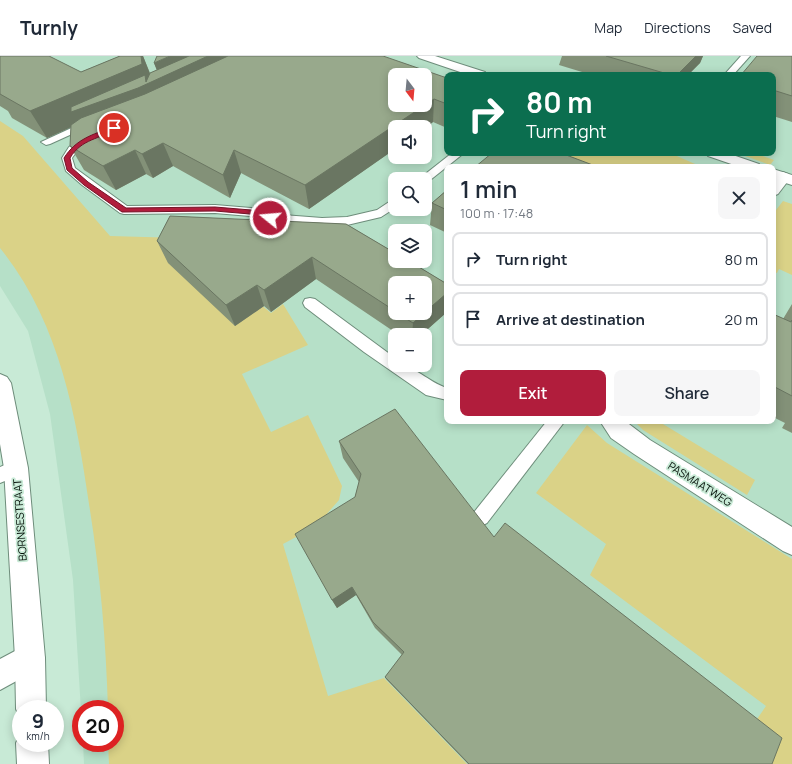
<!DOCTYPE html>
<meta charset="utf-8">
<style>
:root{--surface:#fff;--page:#f6f6f7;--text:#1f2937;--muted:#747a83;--line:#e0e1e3;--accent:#b11d3c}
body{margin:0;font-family:Manrope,sans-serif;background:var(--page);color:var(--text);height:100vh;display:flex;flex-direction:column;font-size:15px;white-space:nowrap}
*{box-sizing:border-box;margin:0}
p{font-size:13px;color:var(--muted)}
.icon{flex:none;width:22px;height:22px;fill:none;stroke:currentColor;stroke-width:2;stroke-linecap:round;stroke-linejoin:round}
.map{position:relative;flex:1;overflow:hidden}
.sheet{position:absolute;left:444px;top:108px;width:332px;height:260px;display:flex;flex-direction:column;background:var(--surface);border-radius:8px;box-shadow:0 2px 10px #0003}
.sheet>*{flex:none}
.hud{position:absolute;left:444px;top:16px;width:332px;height:84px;border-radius:8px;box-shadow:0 2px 10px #0003;background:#0b6e4f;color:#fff;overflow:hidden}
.needle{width:26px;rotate:164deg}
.controls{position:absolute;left:388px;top:12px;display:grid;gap:8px}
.controls a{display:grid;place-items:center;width:44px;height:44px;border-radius:8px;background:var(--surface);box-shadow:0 2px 10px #0003;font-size:20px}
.speed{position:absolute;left:12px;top:644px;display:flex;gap:8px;font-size:20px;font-weight:700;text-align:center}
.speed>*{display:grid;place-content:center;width:52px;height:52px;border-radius:50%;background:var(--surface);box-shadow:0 2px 10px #0003;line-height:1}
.speed small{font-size:10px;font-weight:400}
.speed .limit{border:6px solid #d22;background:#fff;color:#111}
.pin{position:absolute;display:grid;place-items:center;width:34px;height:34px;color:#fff;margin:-17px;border:2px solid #fff;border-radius:50%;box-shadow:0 1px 4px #0007}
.me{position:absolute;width:44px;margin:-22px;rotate:287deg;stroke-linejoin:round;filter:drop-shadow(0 0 3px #0008)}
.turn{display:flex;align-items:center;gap:14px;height:84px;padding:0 16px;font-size:18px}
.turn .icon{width:52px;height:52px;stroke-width:2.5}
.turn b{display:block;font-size:28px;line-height:34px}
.round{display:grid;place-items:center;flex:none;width:42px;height:42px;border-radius:8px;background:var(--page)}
.overview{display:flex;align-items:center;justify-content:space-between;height:68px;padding:0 16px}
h1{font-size:24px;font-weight:600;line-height:30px}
.action{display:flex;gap:8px;margin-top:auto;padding:8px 16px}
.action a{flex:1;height:46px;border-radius:8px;background:var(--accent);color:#fff;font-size:16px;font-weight:600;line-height:46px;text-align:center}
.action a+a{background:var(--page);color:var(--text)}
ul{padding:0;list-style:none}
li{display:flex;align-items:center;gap:12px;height:54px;margin:0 8px 6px;padding:0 8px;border:2px solid var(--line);border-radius:8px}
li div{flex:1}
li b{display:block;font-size:15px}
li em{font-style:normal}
header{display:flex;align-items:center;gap:24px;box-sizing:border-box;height:56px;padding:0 20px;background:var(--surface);border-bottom:1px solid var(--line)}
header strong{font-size:19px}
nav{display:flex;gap:22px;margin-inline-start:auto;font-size:14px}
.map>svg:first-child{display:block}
.built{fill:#b6e0c8;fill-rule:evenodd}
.green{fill:#dad287}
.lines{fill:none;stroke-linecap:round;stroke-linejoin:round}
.lane-casing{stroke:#6e8d7b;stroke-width:2}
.street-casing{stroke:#6e8d7b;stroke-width:2}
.secondary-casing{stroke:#6e8d7b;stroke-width:2}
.primary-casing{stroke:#6e8d7b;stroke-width:2}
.lane{fill:#fff;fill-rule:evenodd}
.street{fill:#fff;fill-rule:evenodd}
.secondary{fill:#fff;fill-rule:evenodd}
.primary{fill:#fff;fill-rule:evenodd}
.wall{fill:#839178;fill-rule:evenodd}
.shaded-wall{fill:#6a7662}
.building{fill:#98a98c;stroke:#6a7662;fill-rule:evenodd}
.route{fill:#b11d3c;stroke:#731327}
.labels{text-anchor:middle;stroke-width:3.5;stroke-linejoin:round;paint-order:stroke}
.street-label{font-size:11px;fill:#051009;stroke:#c8ead6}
</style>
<header>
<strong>Turnly</strong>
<nav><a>Map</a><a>Directions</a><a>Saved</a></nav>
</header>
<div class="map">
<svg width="792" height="708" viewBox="0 0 792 708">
<rect width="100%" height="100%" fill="#c8ead6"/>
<!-- built -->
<path class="built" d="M0 0H792V708H84L83 687H115V653H81V655L73 524 50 358 28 275 0 230ZM395 19H425V49H395ZM447 19H773V97H447ZM395 71H425V101H395ZM447 111H773V365H447ZM395 123H425V153H395ZM395 175H425V205H395ZM395 227H425V257H395ZM395 279H425V309H395Z"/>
<!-- green -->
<g class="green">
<path d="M0 65 23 80 110 180 180 182 271 257 283 248 308 289 242 318 271 376 308 359 342 430 339 444 325 460 311 473 283 488 328 640 384 622 467 708H109L108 687H115V653H108C106 584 100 516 89 448 76 358 59 265 0 192Z"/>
<path d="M524 97H670L702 111H561Z"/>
<path d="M737 97H754L774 104 770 109Z"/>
<path d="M783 145 792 148V219L779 213 777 217 773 216V158Z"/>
<path d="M634 365H658L755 424 747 439 643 374Z"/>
<path d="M587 369 607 387 792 503V708H736L748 676 766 650 590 519 606 488 536 437Z"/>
</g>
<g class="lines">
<!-- lane casing -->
<g class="lane-casing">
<g id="lane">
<path d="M741 0H750L733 19H724Z"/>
<path d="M91 63 96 66 94 68 50 88 46 89 41 86Z"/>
<path d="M89 79 93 80 94 82 93 84 77 95 72 102 75 112 127 150 215 149 251 152 270 158 322 162 347 161 377 154 395 142V152L381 161 347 169 322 170 269 166 250 160 215 157 124 158 120 157 82 129 66 115 62 102 69 91Z"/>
<path d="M452 97H464L429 125 425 126V123H419Z"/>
<path d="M310 242 315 243 395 302V309C415 309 428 326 447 332V344L426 339 364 296 305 251 303 247 305 243Z"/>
<path d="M547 365H565L487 467 481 470 475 467 472 461 475 455Z"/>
<path d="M16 404 22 406 25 412 22 418 0 427V411Z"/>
</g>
</g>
<!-- street casing -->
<g class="street-casing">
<g id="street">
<path d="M783 116 788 118 791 121 778 138 773 140C773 130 771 119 783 116Z"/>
<path d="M600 365H625L650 384 792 471V499L783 495 634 398 611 382Z"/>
<path d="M30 587 40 592 45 602 40 612 0 634V603Z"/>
</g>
</g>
<!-- secondary casing -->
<g class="secondary-casing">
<g id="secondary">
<path d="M417 0H435L485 16 487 19H469L419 2Z"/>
<path d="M706 97H727L759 108 761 111H740L708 100Z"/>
<path d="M773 113 792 119V129L773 123Z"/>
</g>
</g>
<!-- primary casing -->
<g class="primary-casing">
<g id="primary">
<path d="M0 318 7 321 11 327 28 412 45 602 46 653H21V664L16 653 15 602 4 412 0 388Z"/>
<path d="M21 676V687H48L49 708H17L16 687Z"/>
</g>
</g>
<!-- lane -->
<use href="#lane" class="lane"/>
<!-- street -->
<use href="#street" class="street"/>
<!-- secondary -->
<use href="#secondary" class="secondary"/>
<!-- primary -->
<use href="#primary" class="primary"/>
</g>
<!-- wall -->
<g class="wall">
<path d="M0 0 81 16 120 0H143L150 17 157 14 154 7 447 22V72L433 66 425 72V71H395V93L309 153 241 117 230 142 173 110 153 122 146 118 116 134 84 114 70 90 71 71 47 82 12 62 8 55 0 50Z"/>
<path d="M562 0H703L700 7 688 19H592L559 9Z"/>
<path d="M792 0V66L773 60V19Z"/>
<path d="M447 134V177L430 169 432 147Z"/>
<path d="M170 160 346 168 395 197V205H409L447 228V256L421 279H399L316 223 271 256 264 250 235 270 168 207 157 185ZM395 227H425V257H395Z"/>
<path d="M792 248V377L782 372 785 367 773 361V258L783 263Z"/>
<path d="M339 385 494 481 772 708H468L386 623 385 621 402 599 375 572 356 539 337 552 332 544 355 441 359 426 343 402Z"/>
</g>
<!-- shaded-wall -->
<g class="shaded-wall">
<path d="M141 0H143L150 18 160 22 154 7 170 0H262L78 68 47 82 30 55Z"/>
<path d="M696 0H703L700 7 688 19H677Z"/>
<path d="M434 43 433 66 425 72V71H395V93L309 153 305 129Z"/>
<path d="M163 87 173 110 153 122 142 98Z"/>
<path d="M135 94 146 118 116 134 103 110Z"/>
<path d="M234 94 241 117 230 142 223 119Z"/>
<path d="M312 201 316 223 271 256 264 234Z"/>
<path d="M257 229 264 250 235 270 226 249Z"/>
<path d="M447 237V256L421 279H412L413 267 424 257H425V256Z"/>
<path d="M352 531 356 539 337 552 332 544Z"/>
</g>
<!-- building -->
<g class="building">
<path d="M0 0H49L81 16 120 0H141L142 8 30 55 0 38Z"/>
<path d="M157 0H170L154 7Z"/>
<path d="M189 0H208L138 32 71 56V51L145 19 146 26 150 17Z"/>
<path d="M228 0H383L447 22V48L434 43 305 129 234 94 223 119 163 87 142 98 135 94 103 110 70 90 71 69 81 62 145 38ZM395 19H425V49H395Z"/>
<path d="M606 0H696L677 19H671Z"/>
<path d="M757 0H792V40L773 34V19H741Z"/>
<path d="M492 97H561L598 111H475Z"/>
<path d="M604 108 607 111H601Z"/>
<path d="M447 134V154L432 147Z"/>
<path d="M170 160 346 168 395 197V205H409L447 228V237L425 256V227H395V255L312 201 264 234 257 229 226 249 157 185Z"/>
<path d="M397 257H424L413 267Z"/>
<path d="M773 258 791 266 792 264V340L773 330Z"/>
<path d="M395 353 494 481 505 467 782 682 772 708H469L385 621 404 596 373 566 352 531 332 544 295 478 355 441 361 418 339 385Z"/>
</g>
<!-- route -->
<path class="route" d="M112 71 116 72C100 84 82 82 70 102L72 112 88 126 126 152 215 151 251 154 273 162 270 164 250 158 215 155 122 156 84 129 67 114 64 102C76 83 92 79 112 71Z"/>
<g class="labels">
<!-- street labels -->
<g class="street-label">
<text transform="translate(700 428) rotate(32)" y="4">PASMAATWEG</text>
<text transform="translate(20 464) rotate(-94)" y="4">BORNSESTRAAT</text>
</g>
</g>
</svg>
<div class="controls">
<a><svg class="needle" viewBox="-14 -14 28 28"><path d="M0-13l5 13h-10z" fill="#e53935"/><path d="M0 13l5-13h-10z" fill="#747a83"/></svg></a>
<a><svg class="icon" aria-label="sound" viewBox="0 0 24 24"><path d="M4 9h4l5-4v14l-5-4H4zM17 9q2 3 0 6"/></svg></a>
<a><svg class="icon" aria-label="search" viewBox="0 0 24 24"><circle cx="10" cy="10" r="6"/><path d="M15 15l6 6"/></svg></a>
<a><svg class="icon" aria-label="layers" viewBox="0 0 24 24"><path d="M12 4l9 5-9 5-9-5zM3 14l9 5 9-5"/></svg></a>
<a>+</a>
<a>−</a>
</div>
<div class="speed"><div>9<small>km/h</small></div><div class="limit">20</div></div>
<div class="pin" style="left:114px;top:72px;background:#d93025"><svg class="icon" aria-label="arrive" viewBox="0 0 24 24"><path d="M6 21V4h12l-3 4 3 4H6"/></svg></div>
<svg class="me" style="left:270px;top:162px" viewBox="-20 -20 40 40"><circle r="17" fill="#b11d3c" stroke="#fff" stroke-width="3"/><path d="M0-11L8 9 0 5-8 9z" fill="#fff"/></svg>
<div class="hud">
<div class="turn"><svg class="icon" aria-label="right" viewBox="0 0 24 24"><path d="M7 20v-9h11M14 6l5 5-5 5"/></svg><div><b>80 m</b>Turn right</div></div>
</div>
<section class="sheet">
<div class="overview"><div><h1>1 min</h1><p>100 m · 17:48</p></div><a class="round"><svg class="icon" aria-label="close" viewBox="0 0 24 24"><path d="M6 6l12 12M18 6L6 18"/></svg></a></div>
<ul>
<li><svg class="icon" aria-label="right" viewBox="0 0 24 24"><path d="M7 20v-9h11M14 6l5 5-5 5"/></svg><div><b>Turn right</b></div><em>80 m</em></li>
<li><svg class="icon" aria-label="arrive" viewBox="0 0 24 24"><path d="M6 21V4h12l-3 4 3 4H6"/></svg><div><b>Arrive at destination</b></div><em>20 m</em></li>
</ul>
<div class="action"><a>Exit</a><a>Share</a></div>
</section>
</div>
